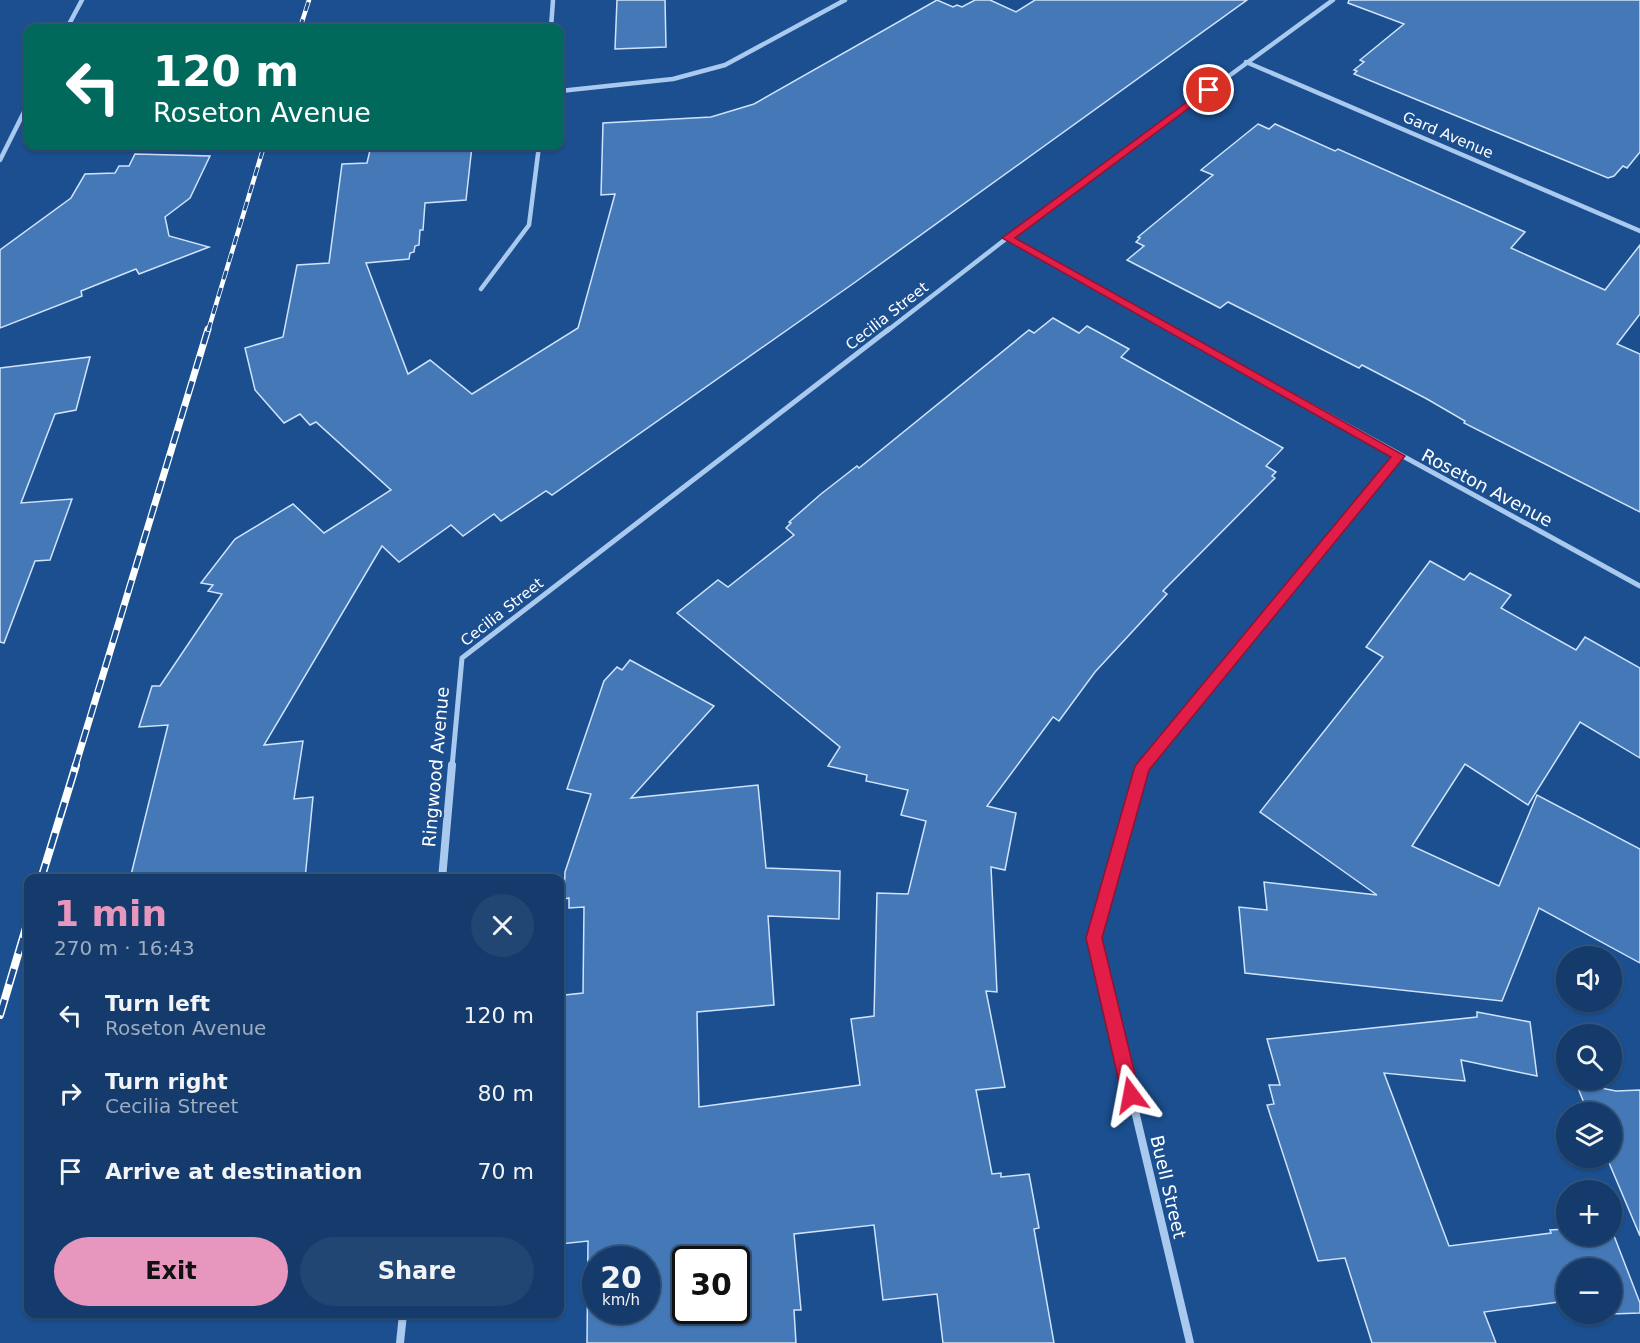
<!DOCTYPE html>
<meta charset="utf-8">
<style>
:root{--surface:#143b6b;--page:#214673;--text:#f1f3f6;--muted:#9dadc1;--line:#33557e;--accent:#e797bd}
body{margin:0;font-family:"DejaVu Sans",sans-serif;background:var(--page);color:var(--text);height:100vh;display:flex;flex-direction:column;font-size:22px;white-space:nowrap}
*{box-sizing:border-box;margin:0}
p{font-size:20px;color:var(--muted)}
.icon{flex:none;width:33px;height:33px;fill:none;stroke:currentColor;stroke-width:2;stroke-linecap:round;stroke-linejoin:round}
.map{position:relative;flex:1;overflow:hidden}
.sheet{position:absolute;left:24px;top:874px;width:540px;height:444px;display:flex;flex-direction:column;background:var(--surface);border-radius:12px;box-shadow:0 2px 4px #0004,0 0 0 2px var(--line)}
.sheet>*{flex:none}
.guide{position:absolute;left:24px;top:24px;width:540px;height:126px;border-radius:12px;box-shadow:0 2px 4px #0004,0 0 0 2px var(--line);background:#00695c;color:#fff;overflow:hidden}
.controls{position:absolute;left:1556px;top:946px;display:grid;gap:12px}
.controls a{display:grid;place-items:center;width:66px;height:66px;border-radius:50%;background:var(--surface);box-shadow:0 2px 4px #0004,0 0 0 2px var(--line);font-size:30px}
.speed{position:absolute;left:582px;top:1246px;display:flex;gap:12px;font-size:30px;font-weight:700;text-align:center}
.speed>*{display:grid;place-content:center;width:78px;height:78px;border-radius:50%;background:var(--surface);box-shadow:0 2px 4px #0004,0 0 0 2px var(--line);line-height:1}
.speed small{font-size:15px;font-weight:400}
.speed .limit{border:3px solid #111;border-radius:9px;background:#fff;color:#111}
.pin{position:absolute;display:grid;place-items:center;width:51px;height:51px;color:#fff;margin:-26px;border:3px solid #fff;border-radius:50%;box-shadow:0 2px 6px #0007}
.me{position:absolute;width:66px;margin:-33px;rotate:347deg;stroke-linejoin:round;filter:drop-shadow(0 0 4px #0008)}
.turn{display:flex;align-items:center;gap:21px;height:126px;padding:0 30px;font-size:27px}
.turn .icon{width:78px;height:78px;stroke-width:2.5}
.turn b{display:block;font-size:42px;line-height:51px}
.round{display:grid;place-items:center;flex:none;width:63px;height:63px;border-radius:32px;background:var(--page)}
.overview{display:flex;align-items:center;justify-content:space-between;height:102px;padding:0 30px}
h1{font-size:36px;font-weight:800;line-height:45px;color:var(--accent)}
.primary-button{display:flex;gap:12px;margin-top:auto;padding:12px 30px}
.primary-button a{flex:1;height:69px;border-radius:36px;background:var(--accent);color:#111;font-size:24px;font-weight:800;line-height:69px;text-align:center}
.primary-button a+a{background:var(--page);color:var(--text)}
ul{padding:0;list-style:none}
li{display:flex;align-items:center;gap:18px;height:78px;padding:0 30px}
li div{flex:1}
li b{display:block;font-size:22px}
li em{font-style:normal}
.map>svg:first-child{display:block}
.building{fill:#4478b7;stroke:#cfe3fa;stroke-width:1.5;fill-rule:evenodd}
.lines{fill:none;stroke-linecap:round;stroke-linejoin:round}
.minor-far2{stroke:#a9c9ee;stroke-width:4.5}
.minor-far1{stroke:#a9c9ee;stroke-width:5}
.minor{stroke:#a9c9ee;stroke-width:8}
.rail-far2-casing{stroke:#fff;stroke-width:4.5}
.rail-far1-casing{stroke:#fff;stroke-width:7}
.rail-casing{stroke:#fff;stroke-width:8}
.rail-far2{stroke:#1b4f8f;stroke-width:3;stroke-dasharray:9;stroke-linecap:butt}
.rail-far1{stroke:#1b4f8f;stroke-width:4.5;stroke-dasharray:13;stroke-linecap:butt}
.rail{stroke:#1b4f8f;stroke-width:5;stroke-dasharray:16;stroke-linecap:butt}
.route{fill:#e11d48;stroke:#92132f;stroke-width:1.5}
.labels{text-anchor:middle;stroke-width:5;stroke-linejoin:round;paint-order:stroke}
.far-street-label{font-size:15px;fill:#fff;stroke:#1b4f8f}
.street-label{font-size:18px;fill:#fff;stroke:#1b4f8f}
</style>
<div class="map">
<svg width="1640" height="1343" viewBox="0 0 1640 1343">
<rect width="100%" height="100%" fill="#1b4f8f"/>
<!-- building -->
<g class="building">
<path d="M617 0H665L666 47 615 49Z"/>
<path d="M937 0 953 7 957 5 962 7 975 0H990L1016 12 1035 0H1247L854 283 552 495 546 491 501 521 494 514 463 536 451 525 399 562 382 546 264 745 303 741 294 799 313 797 305 879H130L168 725 139 727 152 686H160L222 594 208 591 213 585 201 583 235 539 293 504 324 533 391 490 316 422 310 425 300 414 284 423 255 390 245 348 283 337 297 265 329 263 342 164 367 163 371 146H472L466 200 425 203 423 230H420L419 245 415 246 414 252 410 253 409 259 366 263 408 374 430 360 472 394 578 328 615 194 601 195 603 123 711 117 754 104Z"/>
<path d="M1349 0H1640V152L1627 168 1623 166 1614 176 1608 178 1354 74 1357 71 1354 70 1364 62 1360 60 1404 24 1348 3Z"/>
<path d="M1258 124 1269 129 1275 124 1335 151 1338 149 1525 232 1511 248 1605 290 1640 245V314L1617 344 1640 354V512L1464 423 1465 421 1427 399 1362 365 1359 368 1228 302 1220 308 1127 260 1144 246 1136 242 1140 238 1138 237 1213 175 1201 170Z"/>
<path d="M135 154 210 156 190 198 165 217 169 236 209 247 139 274 136 269 81 291 82 296 0 328V250L71 198 85 174 115 173 119 166H129Z"/>
<path d="M1053 318 1079 333 1087 326 1129 349 1121 357 1283 448 1266 466 1276 472 1272 476 1275 478 1163 591 1167 594 1095 672 1059 721 1053 717 987 806 1016 813 1005 870 991 867 997 992 986 991 1005 1087 976 1090 992 1174 1001 1173V1177L1029 1174 1039 1228 1034 1229 1054 1343H943L937 1294 883 1300 874 1225 794 1234 801 1310H794L796 1343H587L588 1241 560 1244V1160L565 995 583 993 584 907 569 908V898L564 899 565 872 591 794 567 789 604 681 617 667 622 670 630 660 714 706 631 798 758 785 766 868 840 871 839 919 768 916 774 1005 697 1012 699 1107 860 1085 851 1019 874 1016 877 893 908 894 926 821 901 815 908 790 866 781 867 775 828 766 840 747 677 613 718 580 728 587 794 535 786 528 791 523 789 522 821 494 857 466 859 468 1029 330 1034 333ZM596 1260H646V1311H596ZM686 1260H736V1311H686Z"/>
<path d="M90 357 76 410 55 414 21 503 72 499 50 560 35 561 4 643 0 642V368Z"/>
<path d="M1430 561 1464 580 1470 573 1511 595 1501 608 1576 650 1585 637 1640 668V758L1580 722 1528 805 1465 764 1412 846 1499 886 1537 795 1640 849V963L1539 908 1502 1001 1245 973 1239 907 1267 910 1264 882 1377 895 1260 812 1383 657 1366 647Z"/>
<path d="M1477 1012 1530 1022 1537 1076 1461 1060 1465 1081 1384 1073 1449 1246 1551 1233 1550 1230 1566 1229V1236H1611V1228L1640 1303V1313L1611 1314V1269H1566V1301L1484 1312 1496 1343H1372L1345 1258 1318 1261 1267 1105 1274 1104 1269 1085H1280L1267 1039 1477 1017Z"/>
<path d="M1576 1083 1616 1091 1640 1090V1236L1607 1158H1611V1113H1588Z"/>
</g>
<g class="lines">
<!-- minor-far2 -->
<g class="minor-far2">
<path d="M67 28 82 0"/>
<path d="M551 28 553 0"/>
<path d="M1246 62 1640 231"/>
<path d="M560 91 673 79 725 65 845 0"/>
<path d="M0 160 28 104"/>
<path d="M1007 238 1174 331"/>
<path d="M481 289 529 225 539 146"/>
<path d="M887 331 1007 238 1333 0"/>
</g>
<!-- minor-far1 -->
<g class="minor-far1">
<path d="M1171 329 1640 586"/>
<path d="M452 767 462 658 889 329"/>
<path d="M1142 767 1399 456"/>
</g>
<!-- minor -->
<g class="minor">
<path d="M1143 765 1094 938 1190 1343"/>
<path d="M442 879 452 765"/>
<path d="M400 1343 403 1314"/>
</g>
<!-- rail-far2 casing -->
<g class="rail-far2-casing">
<g id="rail-far2">
<path d="M300 28 309 0"/>
<path d="M208 331 264 146"/>
</g>
</g>
<!-- rail-far1 casing -->
<g class="rail-far1-casing">
<path id="rail-far1" d="M75 767 208 329"/>
</g>
<!-- rail casing -->
<g class="rail-casing">
<g id="rail">
<path d="M41 879 76 765"/>
<path d="M0 1015 28 921"/>
</g>
</g>
<!-- rail-far2 -->
<use href="#rail-far2" class="rail-far2"/>
<!-- rail-far1 -->
<use href="#rail-far1" class="rail-far1"/>
<!-- rail -->
<use href="#rail" class="rail"/>
</g>
<!-- route -->
<path class="route" d="M1206 88 1213 90 1015 238 1405 456 1149 770 1102 938 1140 1095 1137 1101 1131 1104 1125 1101 1122 1095 1086 938 1135 766 1391 457 1002 238Z"/>
<g class="labels">
<!-- far-street labels -->
<g class="far-street-label">
<text transform="translate(1448 135) rotate(23)" y="5">Gard Avenue</text>
<text transform="translate(887 316) rotate(-38)" y="5">Cecilia Street</text>
<text transform="translate(502 612) rotate(-38)" y="5">Cecilia Street</text>
</g>
<!-- street labels -->
<g class="street-label">
<text transform="translate(1487 488) rotate(28)" y="6">Roseton Avenue</text>
<text transform="translate(436 767) rotate(-85)" y="6">Ringwood Avenue</text>
<text transform="translate(1168 1187) rotate(77)" y="6">Buell Street</text>
</g>
</g>
</svg>
<div class="controls">
<a><svg class="icon" aria-label="sound" viewBox="0 0 24 24"><path d="M4 9h4l5-4v14l-5-4H4zM17 9q2 3 0 6"/></svg></a>
<a><svg class="icon" aria-label="search" viewBox="0 0 24 24"><circle cx="10" cy="10" r="6"/><path d="M15 15l6 6"/></svg></a>
<a><svg class="icon" aria-label="layers" viewBox="0 0 24 24"><path d="M12 4l9 5-9 5-9-5zM3 14l9 5 9-5"/></svg></a>
<a>+</a>
<a>−</a>
</div>
<div class="speed"><div>20<small>km/h</small></div><div class="limit">30</div></div>
<div class="pin" style="left:1209px;top:90px;background:#d93025"><svg class="icon" aria-label="arrive" viewBox="0 0 24 24"><path d="M6 21V4h12l-3 4 3 4H6"/></svg></div>
<svg class="me" style="left:1131px;top:1095px" viewBox="-20 -20 40 40"><path d="M0-17L14 15 0 8-14 15z" fill="#e11d48" stroke="#fff" stroke-width="4"/></svg>
<div class="guide">
<div class="turn"><svg class="icon" aria-label="left" viewBox="0 0 24 24"><path d="M17 20v-9H6M10 6l-5 5 5 5"/></svg><div><b>120 m</b>Roseton Avenue</div></div>
</div>
<section class="sheet">
<div class="overview"><div><h1>1 min</h1><p>270 m · 16:43</p></div><a class="round"><svg class="icon" aria-label="close" viewBox="0 0 24 24"><path d="M6 6l12 12M18 6L6 18"/></svg></a></div>
<ul>
<li><svg class="icon" aria-label="left" viewBox="0 0 24 24"><path d="M17 20v-9H6M10 6l-5 5 5 5"/></svg><div><b>Turn left</b><p>Roseton Avenue</p></div><em>120 m</em></li>
<li><svg class="icon" aria-label="right" viewBox="0 0 24 24"><path d="M7 20v-9h11M14 6l5 5-5 5"/></svg><div><b>Turn right</b><p>Cecilia Street</p></div><em>80 m</em></li>
<li><svg class="icon" aria-label="arrive" viewBox="0 0 24 24"><path d="M6 21V4h12l-3 4 3 4H6"/></svg><div><b>Arrive at destination</b></div><em>70 m</em></li>
</ul>
<div class="primary-button"><a>Exit</a><a>Share</a></div>
</section>
</div>
